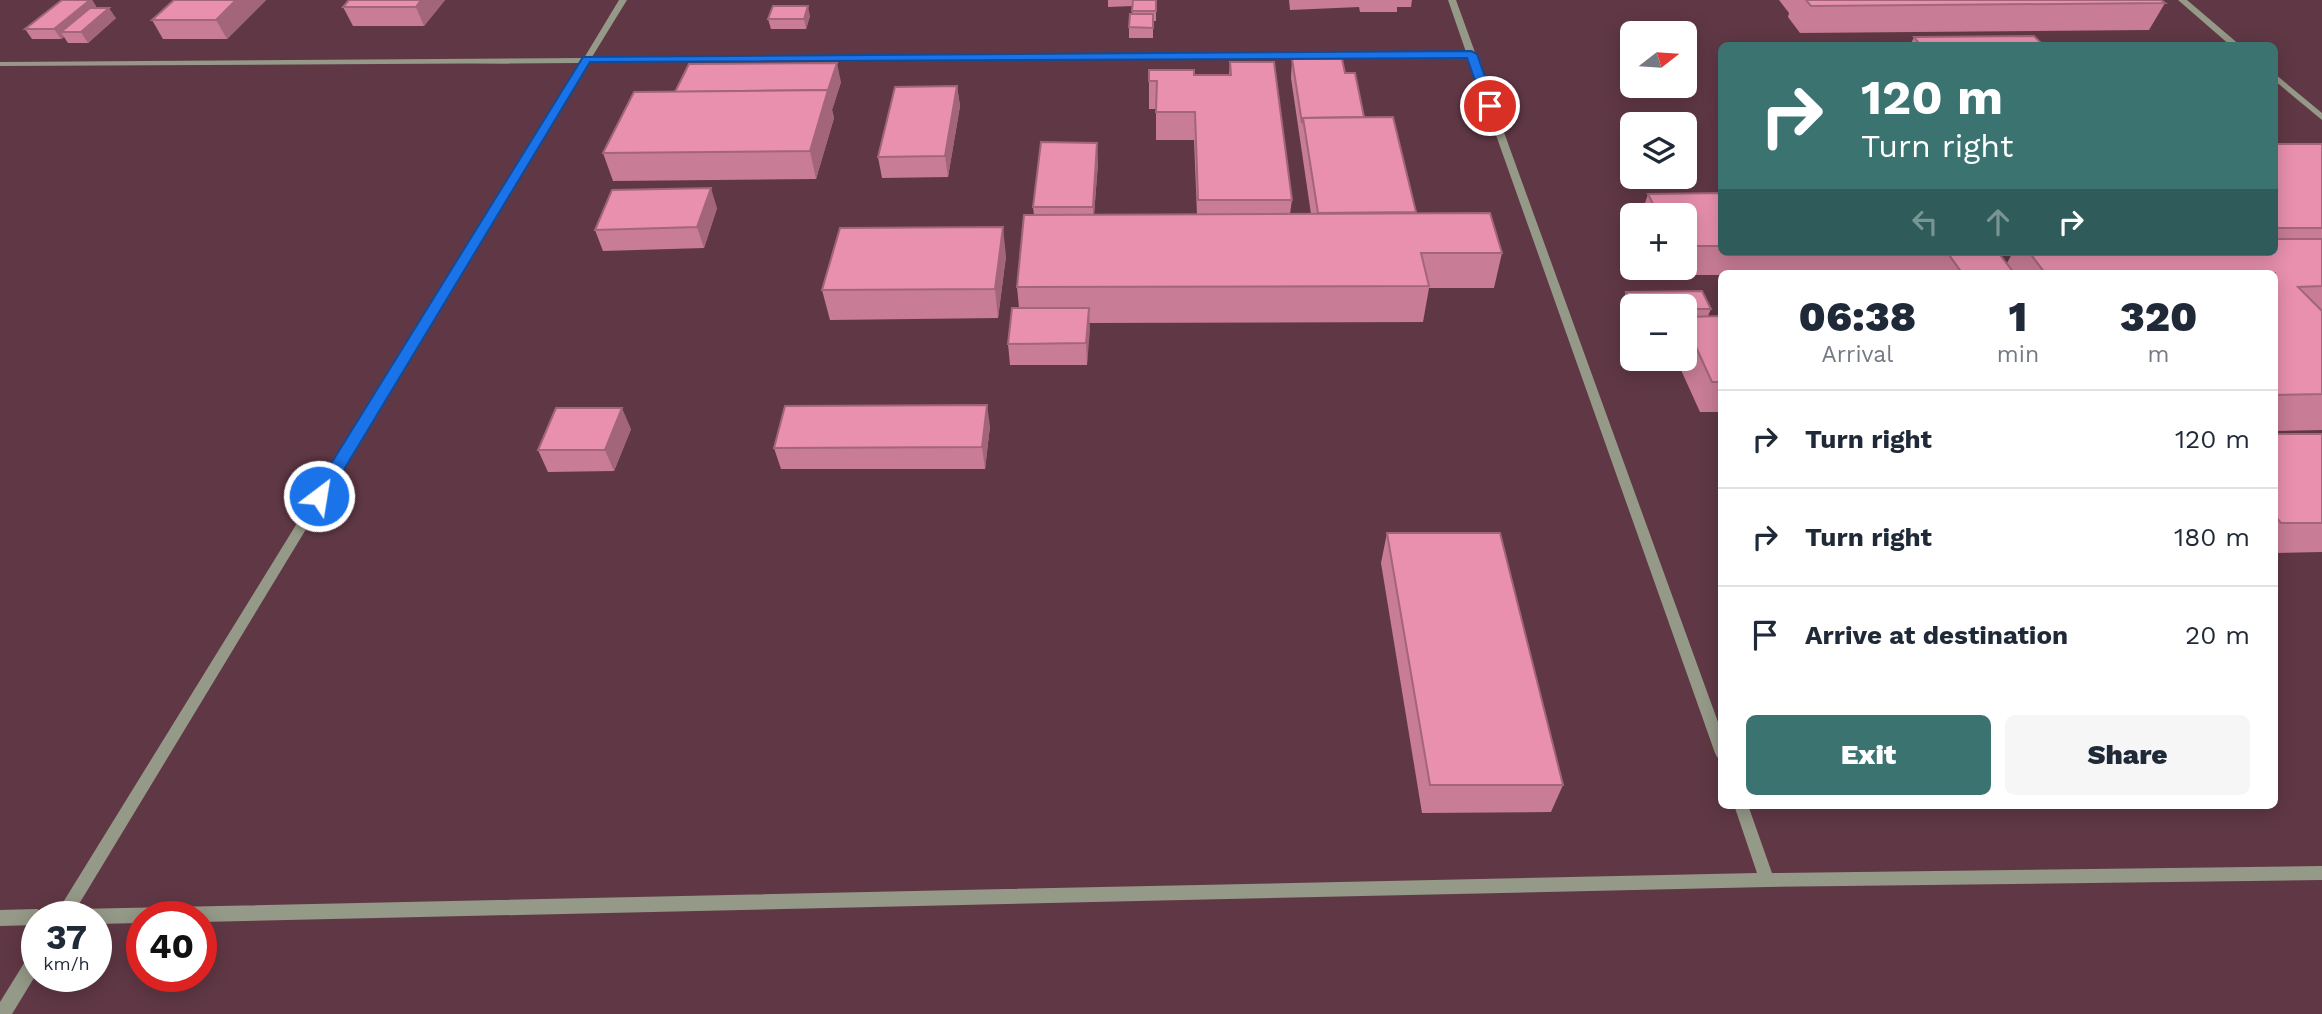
<!DOCTYPE html>
<meta charset="utf-8">
<style>
:root{--surface:#fff;--page:#f6f6f7;--text:#1f2937;--muted:#747a83;--line:#e0e1e3;--accent:#3b7371}
body{margin:0;font-family:"Work Sans",sans-serif;background:var(--page);color:var(--text);height:100vh;display:flex;flex-direction:column;font-size:26px;white-space:nowrap}
*{box-sizing:border-box;margin:0}
p{font-size:23px;color:var(--muted)}
.icon{flex:none;width:38px;height:38px;fill:none;stroke:currentColor;stroke-width:2;stroke-linecap:round;stroke-linejoin:round}
.map{position:relative;flex:1;overflow:hidden}
.details{position:absolute;left:1718px;top:270px;width:560px;height:539px;display:flex;flex-direction:column;background:var(--surface);border-radius:10px;box-shadow:0 4px 18px #0003}
.details>*{flex:none}
.banner{position:absolute;left:1718px;top:42px;width:560px;height:214px;border-radius:10px;box-shadow:0 4px 18px #0003;background:#3b7371;color:#fff;overflow:hidden}
.needle{width:46px;rotate:73deg}
.buttons{position:absolute;left:1620px;top:21px;display:grid;gap:14px}
.buttons a{display:grid;place-items:center;width:77px;height:77px;border-radius:10px;background:var(--surface);box-shadow:0 4px 18px #0003;font-size:35px}
.speed{position:absolute;left:21px;top:901px;display:flex;gap:14px;font-size:35px;font-weight:700;text-align:center}
.speed>*{display:grid;place-content:center;width:91px;height:91px;border-radius:50%;background:var(--surface);box-shadow:0 4px 18px #0003;line-height:1}
.speed small{font-size:18px;font-weight:400}
.speed .limit{border:10px solid #d22;background:#fff;color:#111}
.pin{position:absolute;display:grid;place-items:center;width:60px;height:60px;color:#fff;margin:-30px;border:4px solid #fff;border-radius:50%;box-shadow:0 2px 7px #0007}
.me{position:absolute;width:77px;margin:-38px;rotate:31deg;stroke-linejoin:round;filter:drop-shadow(0 0 5px #0008)}
.turn{display:flex;align-items:center;gap:24px;height:147px;padding:0 28px;font-size:32px}
.turn .icon{width:91px;height:91px;stroke-width:2.5}
.turn b{display:block;font-size:49px;line-height:60px}
.lanes{display:flex;align-items:center;height:66px;padding:0 28px;background:#0003;justify-content:center;gap:35px;direction:ltr}
.lanes .off{opacity:.35}
.eta{display:flex;justify-content:space-evenly;align-items:center;height:119px;text-align:center}
.eta b{font-size:42px;font-weight:800;line-height:49px}
.action{display:flex;gap:14px;margin-top:auto;padding:14px 28px}
.action a{flex:1;height:80px;border-radius:10px;background:var(--accent);color:#fff;font-size:28px;font-weight:800;line-height:80px;text-align:center}
.action a+a{background:var(--page);color:var(--text)}
ul{padding:0;list-style:none}
li{display:flex;align-items:center;gap:21px;height:98px;padding:0 28px;border-top:2px solid var(--line)}
li div{flex:1}
li b{display:block;font-size:26px}
li em{font-style:normal}
.map>svg:first-child{display:block}
.lines{fill:none;stroke-linecap:round;stroke-linejoin:round}
.minor{fill:#959987;fill-rule:evenodd}
.wall{fill:#c87c96}
.shaded-wall{fill:#a2657a}
.building{fill:#e890ae;stroke:#a2657a;stroke-width:2}
.route{fill:#1a73e8;stroke:#114b97;stroke-width:2}
</style>
<div class="map">
<svg width="2322" height="1014" viewBox="0 0 2322 1014">
<rect width="100%" height="100%" fill="#603845"/>
<g class="lines">
<!-- minor -->
<g class="minor">
<path d="M619 0H627L592 57 1466 52 1448 0H1456L1722 733V759L1717 757 1715 753 1468 56 589 62 76 909 1757 873 1734 805H1748L1772 873 2322 866V880L1767 887 201 922V917H142V923L96 924V917H54L581 63 0 66V62L584 58Z"/>
<path d="M2178 0H2187L2241 46H2231Z"/>
<path d="M2275 74 2322 113V120L2275 81Z"/>
<path d="M37 909 43 912 45 917H37V925L0 926V910Z"/>
<path d="M37 950V973L12 1014H0V1002L31 952Z"/>
</g>
</g>
<!-- wall -->
<g class="wall">
<path d="M92 0 97 8 116 18 88 43H68L64 37 61 39H32L25 29Z"/>
<path d="M174 0H266L227 39H163L152 20Z"/>
<path d="M348 0H445L424 26H353L343 7Z"/>
<path d="M1108 0H1156V21H1153V38H1129V27L1132 14 1133 6 1108 7Z"/>
<path d="M1289 0H1412L1411 7H1397V12H1360L1359 7 1290 10Z"/>
<path d="M1779 0H2161L2165 3 2149 30 1800 33 1788 17 1789 13Z"/>
<path d="M810 16 806 29H771L768 19Z"/>
<path d="M1914 37 2044 46H1910Z"/>
<path d="M1292 59 1345 73 1364 117 1416 214 1502 253 1494 288H1429L1423 322 1089 323 1087 365H1010L1008 344 1019 308 1017 287 1034 215 1033 207 1098 163 1094 215H1197L1194 140H1156V109H1149V70L1194 75H1229L1230 62 1292 200 1290 214H1311L1291 78Z"/>
<path d="M841 82 832 110 834 118 816 179 613 181 603 153Z"/>
<path d="M957 86 960 106 948 177 882 178 878 157Z"/>
<path d="M2275 144H2322V430L2275 431V273H1722V275H1644L1641 268H1685V215H1641L1648 194 1722 193V252H1998L2007 263 2013 252H2275Z"/>
<path d="M717 208 704 248 603 251 595 230Z"/>
<path d="M1006 256 998 318 830 320 822 290Z"/>
<path d="M1626 292 1711 309 1708 316H1722V412H1700L1676 359H1685V306H1633V321H1630L1622 303Z"/>
<path d="M990 426 985 469H781L774 448Z"/>
<path d="M631 429 614 471 548 472 538 450Z"/>
<path d="M2275 434H2322V552L2275 553Z"/>
<path d="M1387 533 1563 785 1551 812 1422 813 1381 563Z"/>
</g>
<!-- shaded-wall -->
<g class="shaded-wall">
<path d="M90 0H92L97 9 61 32 64 37 61 39 54 29Z"/>
<path d="M236 0H266L227 39 216 20Z"/>
<path d="M421 0H445L424 26 416 7Z"/>
<path d="M808 6 810 16 806 29 804 19Z"/>
<path d="M109 8 116 18 88 43 81 32Z"/>
<path d="M837 63 841 82 832 110 834 118 816 179 810 151Z"/>
<path d="M957 86 960 106 948 177 945 156Z"/>
<path d="M1097 143 1098 163 1093 228V207Z"/>
<path d="M711 188 717 208 704 248 697 227Z"/>
<path d="M1003 227 1006 256 998 318 995 289Z"/>
<path d="M1089 308 1090 330 1087 365 1086 343Z"/>
<path d="M987 405 990 426 985 469 982 447Z"/>
<path d="M622 408 631 429 614 471 605 450Z"/>
</g>
<!-- building -->
<g class="building">
<path d="M62 0H90L54 29H25Z"/>
<path d="M174 0H236L216 20H152Z"/>
<path d="M349 0H421L416 7H343Z"/>
<path d="M1133 0H1156V11H1132Z"/>
<path d="M1806 0H2161L2165 3 1811 6Z"/>
<path d="M773 6H808L804 19H768Z"/>
<path d="M90 8H109L81 32H61Z"/>
<path d="M1130 14H1153V28L1129 27Z"/>
<path d="M2034 36 2044 46H1921L1914 37Z"/>
<path d="M1292 59H1342L1345 73H1355L1364 117 1303 118 1302 123Z"/>
<path d="M1230 62H1274L1292 200H1198L1195 112H1156L1157 81H1149V70H1194V75H1231Z"/>
<path d="M837 63 828 90 675 92 689 64Z"/>
<path d="M957 86 945 156 878 157 895 87Z"/>
<path d="M828 90 810 151 603 153 634 92Z"/>
<path d="M1393 117 1416 212 1318 213 1303 118Z"/>
<path d="M1041 142 1097 143 1093 207H1033Z"/>
<rect x="2275" y="144" width="47" height="84"/>
<path d="M711 188 697 227 595 230 612 190Z"/>
<path d="M1722 193V246H1685V215H1646L1644 212H1657L1648 194Z"/>
<path d="M1490 213 1502 253H1421L1429 286 1017 287 1024 215Z"/>
<path d="M1003 227 995 289 822 290 840 228Z"/>
<path d="M2275 239H2322V286L2298 287 2322 311V394L2275 395V273H2045L2029 252H2275Z"/>
<path d="M1947 252H1998L2014 273H1962Z"/>
<path d="M1702 291 1711 309H1685V306L1633 307 1626 292Z"/>
<path d="M1012 308H1089L1086 343 1008 344Z"/>
<path d="M1722 316V382H1712L1685 323V317Z"/>
<path d="M987 405 982 447 774 448 785 406Z"/>
<path d="M556 408H622L605 450H538Z"/>
<path d="M2275 434H2322V523H2281L2275 516Z"/>
<path d="M1387 533H1500L1563 785H1430Z"/>
</g>
<!-- route -->
<path class="route" d="M1471 51 1477 54 1495 106 1494 108 1484 106 1467 58 590 62 325 501H313L311 496 583 57Z"/>
</svg>
<div class="buttons">
<a><svg class="needle" viewBox="-14 -14 28 28"><path d="M0-13l5 13h-10z" fill="#e53935"/><path d="M0 13l5-13h-10z" fill="#747a83"/></svg></a>
<a><svg class="icon" aria-label="layers" viewBox="0 0 24 24"><path d="M12 4l9 5-9 5-9-5zM3 14l9 5 9-5"/></svg></a>
<a>+</a>
<a>−</a>
</div>
<div class="speed"><div>37<small>km/h</small></div><div class="limit">40</div></div>
<div class="pin" style="left:1490px;top:106px;background:#d93025"><svg class="icon" aria-label="arrive" viewBox="0 0 24 24"><path d="M6 21V4h12l-3 4 3 4H6"/></svg></div>
<svg class="me" style="left:319px;top:496px" viewBox="-20 -20 40 40"><circle r="17" fill="#1a73e8" stroke="#fff" stroke-width="3"/><path d="M0-11L8 9 0 5-8 9z" fill="#fff"/></svg>
<div class="banner">
<div class="turn"><svg class="icon" aria-label="right" viewBox="0 0 24 24"><path d="M7 20v-9h11M14 6l5 5-5 5"/></svg><div><b>120 m</b>Turn right</div></div>
<div class="lanes"><svg class="icon off" aria-label="left" viewBox="0 0 24 24"><path d="M17 20v-9H6M10 6l-5 5 5 5"/></svg><svg class="icon off" aria-label="ahead" viewBox="0 0 24 24"><path d="M12 20V5M6 11l6-6 6 6"/></svg><svg class="icon" aria-label="right" viewBox="0 0 24 24"><path d="M7 20v-9h11M14 6l5 5-5 5"/></svg></div>
</div>
<section class="details">
<div class="eta">
<div><b>06:38</b><p>Arrival</p></div>
<div><b>1</b><p>min</p></div>
<div><b>320</b><p>m</p></div>
</div>
<ul>
<li><svg class="icon" aria-label="right" viewBox="0 0 24 24"><path d="M7 20v-9h11M14 6l5 5-5 5"/></svg><div><b>Turn right</b></div><em>120 m</em></li>
<li><svg class="icon" aria-label="right" viewBox="0 0 24 24"><path d="M7 20v-9h11M14 6l5 5-5 5"/></svg><div><b>Turn right</b></div><em>180 m</em></li>
<li><svg class="icon" aria-label="arrive" viewBox="0 0 24 24"><path d="M6 21V4h12l-3 4 3 4H6"/></svg><div><b>Arrive at destination</b></div><em>20 m</em></li>
</ul>
<div class="action"><a>Exit</a><a>Share</a></div>
</section>
</div>
